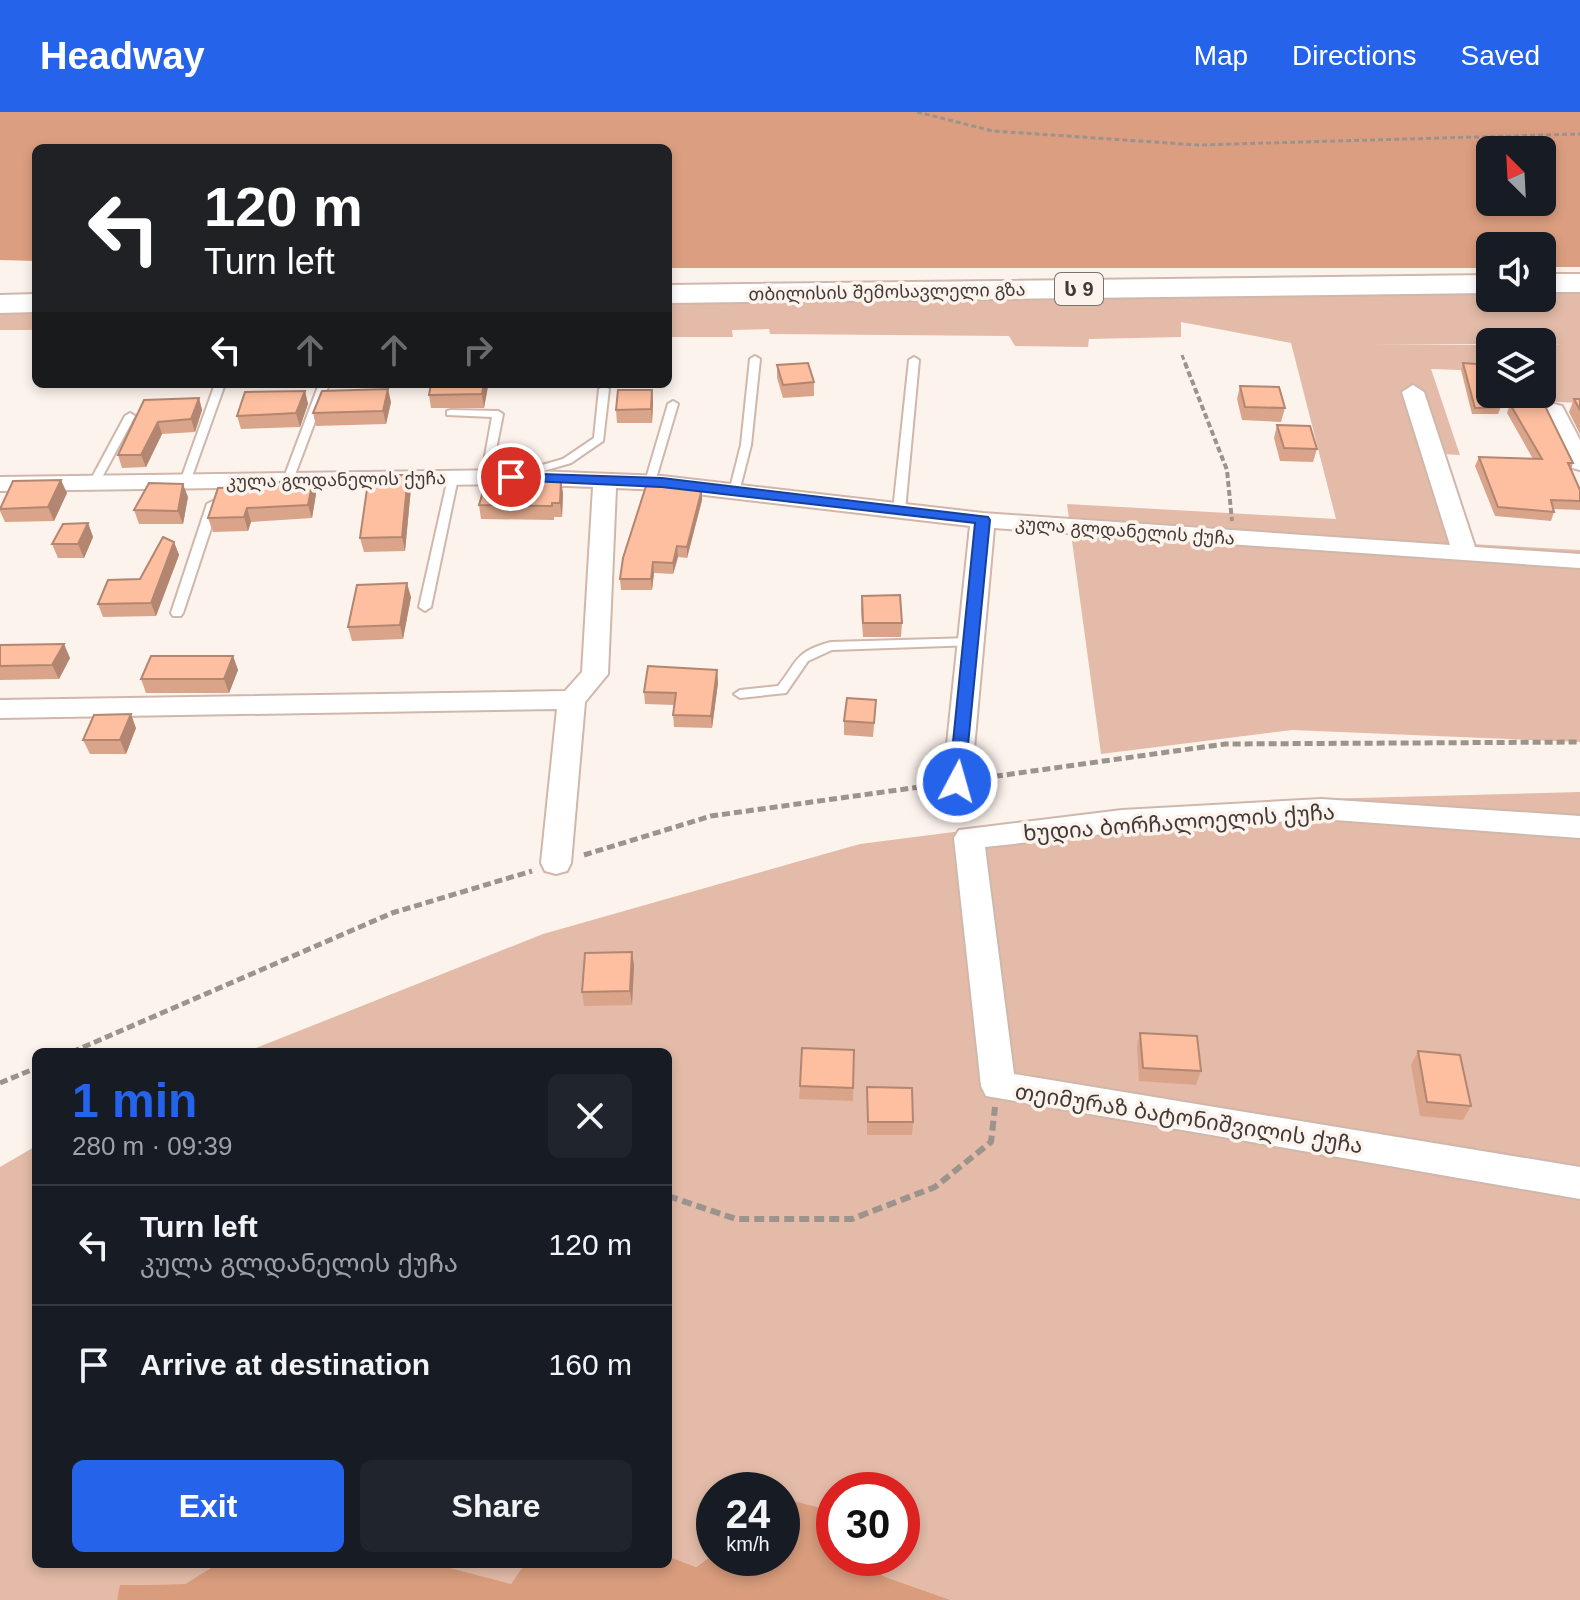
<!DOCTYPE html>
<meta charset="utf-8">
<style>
:root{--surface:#171b24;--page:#20242c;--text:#f1f3f6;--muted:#9ea1a6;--line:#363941;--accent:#2563eb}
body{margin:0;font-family:Helvetica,"Noto Sans Georgian",sans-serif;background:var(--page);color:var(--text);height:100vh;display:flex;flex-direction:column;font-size:30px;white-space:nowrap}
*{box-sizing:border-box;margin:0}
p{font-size:26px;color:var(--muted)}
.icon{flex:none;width:44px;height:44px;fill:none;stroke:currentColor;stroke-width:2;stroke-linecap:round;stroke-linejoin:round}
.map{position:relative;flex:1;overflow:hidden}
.panel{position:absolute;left:32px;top:936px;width:640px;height:520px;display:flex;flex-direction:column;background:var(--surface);border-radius:12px;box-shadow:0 4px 12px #0003}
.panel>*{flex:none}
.hud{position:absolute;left:32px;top:32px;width:640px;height:244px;border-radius:12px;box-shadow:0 4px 12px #0003;background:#202124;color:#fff;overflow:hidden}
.needle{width:52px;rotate:336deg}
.controls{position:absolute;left:1476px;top:24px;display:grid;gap:16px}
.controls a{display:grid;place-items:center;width:80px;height:80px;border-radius:12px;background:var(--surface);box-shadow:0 4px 12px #0003;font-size:40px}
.speed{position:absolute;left:696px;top:1360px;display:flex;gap:16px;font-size:40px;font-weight:700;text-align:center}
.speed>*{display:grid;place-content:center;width:104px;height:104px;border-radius:50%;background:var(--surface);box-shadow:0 4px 12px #0003;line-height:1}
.speed small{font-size:20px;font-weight:400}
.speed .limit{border:12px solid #d22;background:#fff;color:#111}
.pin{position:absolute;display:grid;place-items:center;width:68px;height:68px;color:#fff;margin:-34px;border:4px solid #fff;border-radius:50%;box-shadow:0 2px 8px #0007}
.me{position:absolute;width:88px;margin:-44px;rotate:6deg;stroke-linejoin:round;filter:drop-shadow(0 0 6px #0008)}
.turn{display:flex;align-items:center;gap:28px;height:168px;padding:0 40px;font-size:36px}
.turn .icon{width:104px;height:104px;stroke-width:2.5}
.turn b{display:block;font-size:56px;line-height:68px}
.lanes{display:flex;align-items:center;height:76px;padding:0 40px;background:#0003;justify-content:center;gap:40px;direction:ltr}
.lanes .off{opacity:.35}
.round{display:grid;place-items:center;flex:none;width:84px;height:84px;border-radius:12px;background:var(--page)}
.overview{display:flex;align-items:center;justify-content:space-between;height:136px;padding:0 40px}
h1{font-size:48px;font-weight:700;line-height:60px;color:var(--accent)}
.primary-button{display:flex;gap:16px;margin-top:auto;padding:16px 40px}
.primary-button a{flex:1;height:92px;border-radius:12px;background:var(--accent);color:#fff;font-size:32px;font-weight:700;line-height:92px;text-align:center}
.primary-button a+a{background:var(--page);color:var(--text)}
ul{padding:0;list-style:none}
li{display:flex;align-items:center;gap:24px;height:120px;padding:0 40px;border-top:2px solid var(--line)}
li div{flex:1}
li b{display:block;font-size:30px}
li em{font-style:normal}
header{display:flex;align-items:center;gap:48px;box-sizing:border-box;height:112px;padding:0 40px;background:var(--accent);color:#fff}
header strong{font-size:38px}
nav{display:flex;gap:44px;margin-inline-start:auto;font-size:28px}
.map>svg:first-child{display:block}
.green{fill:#e3bba8}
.forest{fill:#dc9e80;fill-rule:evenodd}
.water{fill:#d99c7d}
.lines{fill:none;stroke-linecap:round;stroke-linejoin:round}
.lane-casing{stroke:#d0b7ab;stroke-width:4}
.street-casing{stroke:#d0b7ab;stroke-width:4}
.highway-casing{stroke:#d0b7ab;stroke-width:4}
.path-far3{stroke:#9d938d;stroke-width:3;stroke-dasharray:5 3;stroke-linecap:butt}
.path-far2{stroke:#9d938d;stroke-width:4;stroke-dasharray:6 3;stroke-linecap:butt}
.path-far1{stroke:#9d938d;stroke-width:5;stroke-dasharray:8 4;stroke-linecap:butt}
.path{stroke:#9d938d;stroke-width:6;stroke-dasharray:10 5;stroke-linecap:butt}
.lane{fill:#fff;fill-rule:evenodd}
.street{fill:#fff;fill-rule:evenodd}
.highway{fill:#fff;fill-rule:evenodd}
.wall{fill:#daa48a}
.shaded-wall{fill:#b28670}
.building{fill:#febfa0;stroke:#b28670;stroke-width:2}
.route{fill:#2563eb;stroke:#184099;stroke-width:2}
.labels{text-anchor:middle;stroke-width:7;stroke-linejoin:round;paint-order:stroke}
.far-street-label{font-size:18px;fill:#443a35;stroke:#fdf3ed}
.shield{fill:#fdf3ed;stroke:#7c726c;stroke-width:2}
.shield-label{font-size:20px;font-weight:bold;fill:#443a35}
.street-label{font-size:22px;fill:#443a35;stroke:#fdf3ed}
</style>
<header>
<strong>Headway</strong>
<nav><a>Map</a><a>Directions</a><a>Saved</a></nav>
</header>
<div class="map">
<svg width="1580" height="1488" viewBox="0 0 1580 1488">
<rect width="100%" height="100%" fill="#fdf3ed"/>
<!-- green -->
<g class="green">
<path d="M1580 178V291L1513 288 1510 282H1542V233L1562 232H1373L1490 233V259L1431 257 1460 343 1442 342 1470 432 1580 438V630L1292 618 1101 642 1067 392 1336 407 1291 231 1181 210V225L1089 227 1088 235 1015 234 1009 224 770 222 769 217 732 218 733 225H668V190L1490 179V186H1542V179Z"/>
<rect x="0" y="198" width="36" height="20"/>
<path d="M1580 680V1488H951L883 1464 869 1446H902V1378H834V1401L782 1386V1378H714V1442L696 1455 668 1444V940H246L543 822 860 732 1111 700 1321 687Z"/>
<path d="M36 1034V1452H217L185 1472 121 1473 117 1488H0V1055Z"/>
<path d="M435 1452H525L512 1473Z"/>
</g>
<!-- forest -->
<path class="forest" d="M0 0H1580V155H1542V134H1490V156H668V36H36V149L0 148ZM1490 38H1542V90H1490Z"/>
<!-- water -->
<path class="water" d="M782 1386 832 1399 834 1446H869L883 1464 951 1488H117L120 1473 185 1472 217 1452H435L511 1472 525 1452H668V1444L696 1455 714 1442V1446H782Z"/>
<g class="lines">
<!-- lane casing -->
<g class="lane-casing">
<g id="lane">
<path d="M755 244 760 247 751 333 739 380 734 383 729 380 741 333 750 247Z"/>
<path d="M914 245 919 248 905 399 899 402 893 399 909 248Z"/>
<path d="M215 272H225L190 370 189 372H181L180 370Z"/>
<path d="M319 272H329L293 368 292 370H284L283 368Z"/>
<path d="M604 274 609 277 603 329 571 351 519 366H511V362L563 347 594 326 599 277Z"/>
<path d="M673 289 678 292 655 370 654 372H646L645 370 668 292Z"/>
<path d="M451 298 498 299 503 302 490 368H482L481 366 492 305 447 303V299Z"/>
<path d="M130 301 135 304 99 371 94 374 90 373 89 371 125 304Z"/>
<path d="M453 363 458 366 431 495 425 499 419 495 448 366Z"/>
<path d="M213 389 219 392 183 501 181 504H173L171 501 207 392Z"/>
<path d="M971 526 975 527 977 530 975 533 832 538 808 549 786 581 740 586 734 582 740 578 778 574C799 548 794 540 831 530Z"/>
</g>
</g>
<!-- street casing -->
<g class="street-casing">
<g id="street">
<path d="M1413 273 1424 280 1475 435 1580 442V456L994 416 971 670 967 677 957 680 947 677 943 670 970 414 662 378 616 376 608 562 585 590 571 751 567 759 556 762 545 759 541 751 557 597 0 606V588L565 579 582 560 593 375 511 372 0 379V365L511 358 662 364 983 401 1450 433 1402 280Z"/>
<path d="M1554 292 1562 294 1580 328V358L1572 356 1568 351 1543 299Z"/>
<path d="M1321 687 1580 704V726L1321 707 1122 720 985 735 1014 962 1580 1055V1087L986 984 981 974 954 726 959 718 1122 698Z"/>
</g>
</g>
<!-- highway casing -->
<g class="highway-casing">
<g id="highway">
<rect x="1542" y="162" width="38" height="18"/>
<path d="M1490 163V181L668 191V173Z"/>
<path d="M36 182V200L0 201V183Z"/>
</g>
</g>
<!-- path-far3 -->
<g class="path-far3">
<path d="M917 0 993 19 1198 33 1580 22"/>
<path d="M1182 243 1186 253"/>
</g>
<!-- path-far2 -->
<path class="path-far2" d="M1185 251 1227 358 1232 409"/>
<!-- path-far1 -->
<g class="path-far1">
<path d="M983 666 1225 632 1580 630"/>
<path d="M584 743 711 704 934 673"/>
<path d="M72 940 392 801 532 759"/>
<path d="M0 971 36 956"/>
</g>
<!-- path -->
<path class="path" d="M668 1084 736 1107H852L935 1075 991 1030 995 995"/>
<!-- lane -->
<use href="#lane" class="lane"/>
<!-- street -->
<use href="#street" class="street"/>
<!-- highway -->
<use href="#highway" class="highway"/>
</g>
<!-- wall -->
<g class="wall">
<path d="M1463 251 1501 295 1498 302H1472L1461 258Z"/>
<path d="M777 253 814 270V284L783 286 777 266Z"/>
<path d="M431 272H488L484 296H431L429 283Z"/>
<path d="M1240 274 1285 296 1281 310 1242 308 1237 287Z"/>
<path d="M652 278 653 291 652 311H617L616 298Z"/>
<path d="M305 279 308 292 300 315 241 317 237 304Z"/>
<path d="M199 286 202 298 195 320 162 322 146 355 122 356 118 343 144 288Z"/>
<path d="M1574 287H1580V322L1569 300Z"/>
<path d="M391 290 386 312 316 314 313 301Z"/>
<path d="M1510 292 1573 351 1571 357 1580 389V398L1554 397V400L1551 409 1495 404 1475 354 1479 345 1533 347 1507 301Z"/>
<path d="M1277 313 1317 337 1313 350 1280 349 1274 326Z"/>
<path d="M218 376 316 382 312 406 251 410 248 419 213 420 208 406Z"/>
<path d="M411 376 405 439 364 440 360 426Z"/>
<path d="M67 381 54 409 5 410 0 399V395Z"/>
<path d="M563 381 562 405H554V408L481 407 479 393Z"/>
<path d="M188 385 183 412H139L134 398Z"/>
<path d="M702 388 687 446 678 445 673 462 654 461 652 478H621L620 467Z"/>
<path d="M88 411 93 425 84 446H58L52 432Z"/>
<path d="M174 430 179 443 156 504 103 505 98 492 140 467Z"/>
<path d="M862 484 902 511 901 525H863L861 498Z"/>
<path d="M411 485 403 527 352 529 348 515Z"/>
<path d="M0 533 70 546 59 567 0 568Z"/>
<path d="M233 544 238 558 229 581H146L141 567Z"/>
<path d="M717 558 718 571 712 616 674 615 673 603 674 593 645 592 644 580Z"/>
<path d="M876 588 873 625 844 623V609Z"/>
<path d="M136 616 126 642H90L83 628Z"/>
<path d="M632 840 634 854 632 893 584 894 582 880Z"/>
<path d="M1140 921 1201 959 1196 973 1139 969 1137 934Z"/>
<path d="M854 938 853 989 799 987 800 974Z"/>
<path d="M1418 939 1471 994 1463 1008 1420 1004 1411 953Z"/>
<path d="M867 975 913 1010 912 1023H867Z"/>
</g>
<!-- shaded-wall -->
<g class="shaded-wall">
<path d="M484 272H488V275L484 296 482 282Z"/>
<path d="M388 277 391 290 386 312 383 299Z"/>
<path d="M652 278 653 291 652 311 651 297Z"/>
<path d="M305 279 308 292 300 315 296 301Z"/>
<path d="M199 286 202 298 195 320 191 307Z"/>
<path d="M158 310 162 322 146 355 141 343Z"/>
<path d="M408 363 411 376 405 439 402 425Z"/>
<path d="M61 368 67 381 54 409 48 395Z"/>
<path d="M313 368 316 382 312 406 308 393Z"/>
<path d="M561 368 563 381 562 405 560 391Z"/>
<path d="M183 372 188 385 183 412 178 399Z"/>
<path d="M702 377V388L687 446V435Z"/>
<path d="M247 396 251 410 248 419 244 405Z"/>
<path d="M88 411 93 425 84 446 78 432Z"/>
<path d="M174 430 179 443 156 504 151 491Z"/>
<path d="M677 434 678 445 673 462V451Z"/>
<path d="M653 450 654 461 652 478 651 467Z"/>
<path d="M407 471 411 485 403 527 400 513Z"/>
<path d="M64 532 70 546 59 567 52 553Z"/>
<path d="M233 544 238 558 229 581 224 567Z"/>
<path d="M717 558 718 571 712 616 711 604Z"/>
<path d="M131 602 136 616 126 642 120 628Z"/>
<path d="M632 840 634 854 632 893 630 879Z"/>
</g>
<!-- building -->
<g class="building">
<path d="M808 251 814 270 783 273 777 253Z"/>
<path d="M1463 251 1490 253V282H1497L1501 295 1475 296Z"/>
<path d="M431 272H484L482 282 429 283Z"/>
<path d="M1240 274 1279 275 1285 296 1245 295Z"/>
<path d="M388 277 383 299 313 301 322 279Z"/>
<path d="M618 278H652L651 297 616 298Z"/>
<path d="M305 279 296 301 237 304 245 280Z"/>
<path d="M199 286 191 307 158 310 141 343H118L144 288Z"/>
<path d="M1574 287H1580V298Z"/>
<path d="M1510 292H1544L1573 351H1568L1580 378V389L1551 388 1554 400 1498 395 1479 345 1542 347Z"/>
<path d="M1277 313 1310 314 1317 337 1284 336Z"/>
<path d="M369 363H408L402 425 360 426Z"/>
<path d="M61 368 48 395 0 397 13 369Z"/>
<path d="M313 368 308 393 247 396 244 405 208 406 218 376 278 374 279 370Z"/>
<path d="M561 368 560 391H552V394L479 393 485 373 521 374 522 369Z"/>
<path d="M149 371 183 372 178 399 134 398Z"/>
<path d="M646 374 702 377 687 435 677 434 673 451 653 450 651 467H620L623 446Z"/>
<path d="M88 411 78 432H52L63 412Z"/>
<path d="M163 425 174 430 151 491 98 492 108 468 140 467Z"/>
<path d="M407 471 400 513 348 515 357 473Z"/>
<path d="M900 483 902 511H863L862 484Z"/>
<path d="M64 532 52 553 0 554V533Z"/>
<path d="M151 544H233L224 567H141Z"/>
<path d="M648 554 717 558 711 604 673 603 676 581 644 580Z"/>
<path d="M847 586 876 588 874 611 844 609Z"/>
<path d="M131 602 120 628H83L94 603Z"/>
<path d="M632 840 630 879 582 880 585 841Z"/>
<path d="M1140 921 1197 924 1201 959 1143 956Z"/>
<path d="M802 936 854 938 853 976 800 974Z"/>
<path d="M1418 939 1460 943 1471 994 1427 990Z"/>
<path d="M867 975 912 976 913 1010H868Z"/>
</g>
<!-- route -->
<path class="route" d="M511 361 662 366 988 405 990 408 964 674H951L949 670 975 411 662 375 506 368V362Z"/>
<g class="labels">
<!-- far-street labels -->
<g class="far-street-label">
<text transform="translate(887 180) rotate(-1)" y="6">თბილისის შემოსავლელი გზა</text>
<text transform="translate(336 368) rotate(-1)" y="6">კულა გლდანელის ქუჩა</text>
<text transform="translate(1125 419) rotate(4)" y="6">კულა გლდანელის ქუჩა</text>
</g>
<!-- shield labels -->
<rect class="shield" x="1055" y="161" width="48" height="32" rx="6"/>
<g class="shield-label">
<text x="1079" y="184">ს 9</text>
</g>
<!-- street labels -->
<g class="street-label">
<text transform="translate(1179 710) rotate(-4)" y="8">ხუდია ბორჩალოელის ქუჩა</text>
<text transform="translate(1189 1006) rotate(9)" y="8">თეიმურაზ ბატონიშვილის ქუჩა</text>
</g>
</g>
</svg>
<div class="controls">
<a><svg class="needle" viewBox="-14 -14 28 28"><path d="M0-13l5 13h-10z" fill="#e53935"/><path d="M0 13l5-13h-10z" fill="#9ea1a6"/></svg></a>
<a><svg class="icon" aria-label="sound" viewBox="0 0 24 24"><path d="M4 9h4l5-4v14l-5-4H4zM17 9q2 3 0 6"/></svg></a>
<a><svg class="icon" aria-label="layers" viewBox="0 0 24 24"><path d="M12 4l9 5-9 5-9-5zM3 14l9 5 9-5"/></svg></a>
</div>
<div class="speed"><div>24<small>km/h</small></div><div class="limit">30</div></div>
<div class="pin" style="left:511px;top:365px;background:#d93025"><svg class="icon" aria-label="arrive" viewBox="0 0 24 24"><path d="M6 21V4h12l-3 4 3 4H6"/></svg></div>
<svg class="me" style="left:957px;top:670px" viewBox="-20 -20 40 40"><circle r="17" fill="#2563eb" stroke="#fff" stroke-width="3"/><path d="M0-11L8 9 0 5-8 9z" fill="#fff"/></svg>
<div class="hud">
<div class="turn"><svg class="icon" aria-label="left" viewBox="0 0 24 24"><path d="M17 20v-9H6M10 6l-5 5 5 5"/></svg><div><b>120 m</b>Turn left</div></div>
<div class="lanes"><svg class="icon" aria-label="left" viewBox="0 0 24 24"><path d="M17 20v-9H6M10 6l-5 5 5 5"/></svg><svg class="icon off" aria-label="ahead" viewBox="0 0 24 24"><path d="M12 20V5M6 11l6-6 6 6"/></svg><svg class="icon off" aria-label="ahead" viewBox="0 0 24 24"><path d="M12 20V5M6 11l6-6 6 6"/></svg><svg class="icon off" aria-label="right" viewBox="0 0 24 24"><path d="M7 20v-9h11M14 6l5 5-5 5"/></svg></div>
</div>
<section class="panel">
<div class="overview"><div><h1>1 min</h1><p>280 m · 09:39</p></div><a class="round"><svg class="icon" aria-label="close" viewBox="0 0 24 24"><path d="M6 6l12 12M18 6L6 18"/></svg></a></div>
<ul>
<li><svg class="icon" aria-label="left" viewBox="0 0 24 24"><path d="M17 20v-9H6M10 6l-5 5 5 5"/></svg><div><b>Turn left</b><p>კულა გლდანელის ქუჩა</p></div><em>120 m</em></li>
<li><svg class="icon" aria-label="arrive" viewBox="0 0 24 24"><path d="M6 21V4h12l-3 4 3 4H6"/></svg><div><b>Arrive at destination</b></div><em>160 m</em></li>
</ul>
<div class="primary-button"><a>Exit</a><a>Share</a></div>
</section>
</div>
